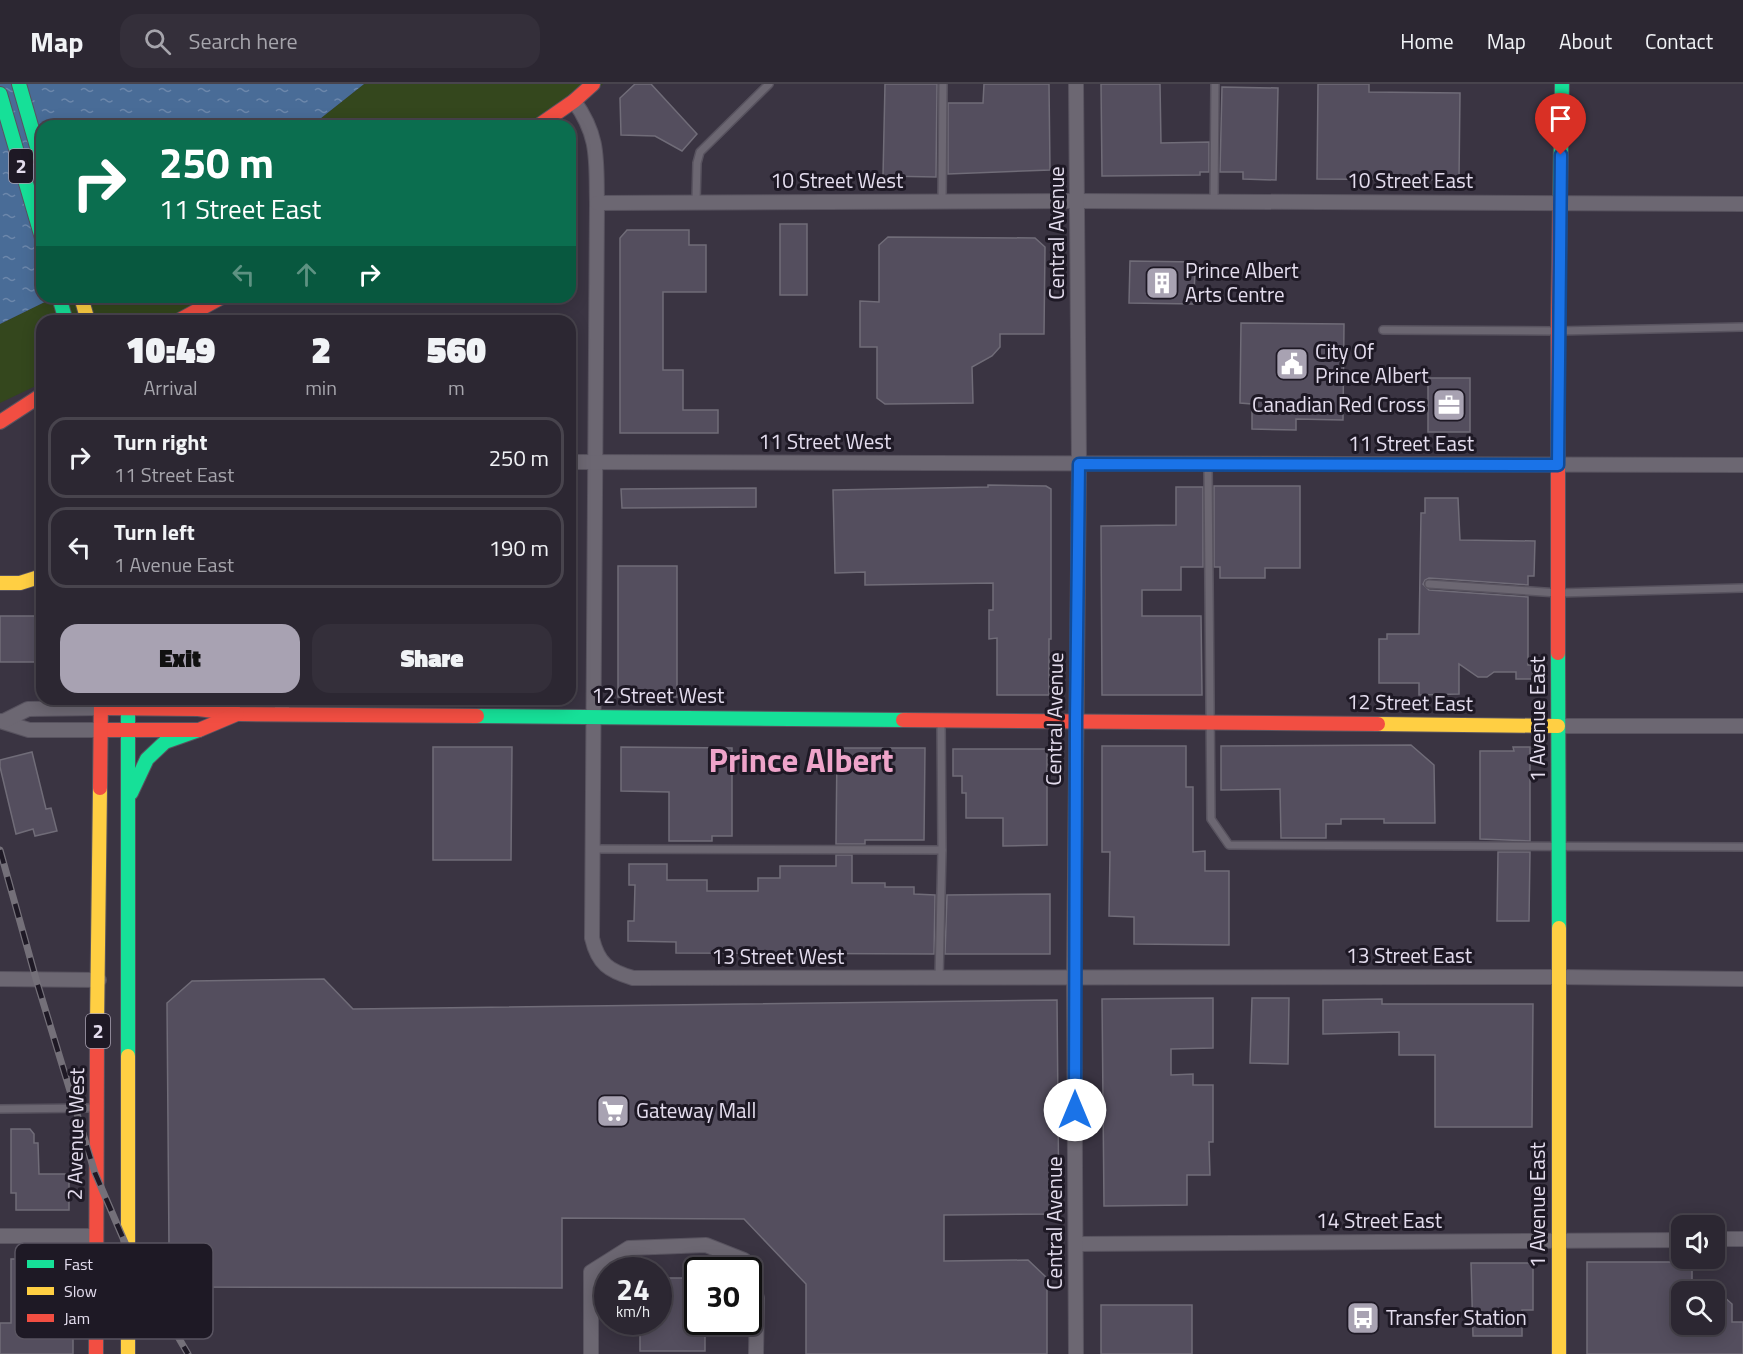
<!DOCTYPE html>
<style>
:root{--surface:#2c2732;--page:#342f3a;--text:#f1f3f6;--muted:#a6a5ac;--line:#48444d;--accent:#a8a2b2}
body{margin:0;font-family:"Titillium Web",sans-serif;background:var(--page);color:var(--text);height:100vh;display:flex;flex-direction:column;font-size:22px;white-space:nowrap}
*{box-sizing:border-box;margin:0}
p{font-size:20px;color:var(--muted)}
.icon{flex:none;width:33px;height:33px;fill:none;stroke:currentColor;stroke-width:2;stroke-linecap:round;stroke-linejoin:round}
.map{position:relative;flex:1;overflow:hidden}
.sheet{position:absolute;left:36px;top:231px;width:540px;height:390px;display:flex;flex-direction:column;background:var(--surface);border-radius:18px;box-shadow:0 3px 15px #0003,0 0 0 2px var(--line)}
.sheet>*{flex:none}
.banner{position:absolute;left:36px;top:36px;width:540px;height:183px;border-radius:18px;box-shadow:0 3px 15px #0003,0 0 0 2px var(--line);background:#0b6e4f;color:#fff;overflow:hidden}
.tools{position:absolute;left:1671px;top:1131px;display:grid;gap:12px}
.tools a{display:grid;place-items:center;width:54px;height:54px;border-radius:12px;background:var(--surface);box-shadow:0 3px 15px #0003,0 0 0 2px var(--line);font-size:30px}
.speed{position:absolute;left:594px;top:1173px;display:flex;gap:12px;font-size:30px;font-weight:700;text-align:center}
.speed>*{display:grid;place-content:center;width:78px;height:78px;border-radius:50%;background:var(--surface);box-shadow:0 3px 15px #0003,0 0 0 2px var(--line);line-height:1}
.speed small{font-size:15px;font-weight:400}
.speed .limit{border:3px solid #111;border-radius:9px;background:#fff;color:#111}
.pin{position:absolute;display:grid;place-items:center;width:51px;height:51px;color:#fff;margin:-62px -26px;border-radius:50% 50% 50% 0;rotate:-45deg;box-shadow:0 0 6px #0007}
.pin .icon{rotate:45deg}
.me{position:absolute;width:66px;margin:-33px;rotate:0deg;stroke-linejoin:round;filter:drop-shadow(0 0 4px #0008)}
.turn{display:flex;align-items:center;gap:21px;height:126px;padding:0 24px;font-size:27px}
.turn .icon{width:78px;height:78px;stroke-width:2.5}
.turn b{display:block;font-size:42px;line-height:51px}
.lanes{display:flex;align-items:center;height:57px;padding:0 24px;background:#0003;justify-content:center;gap:30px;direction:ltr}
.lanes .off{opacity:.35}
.eta{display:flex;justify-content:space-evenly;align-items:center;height:102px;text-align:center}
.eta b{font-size:36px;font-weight:800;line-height:42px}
.primary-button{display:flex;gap:12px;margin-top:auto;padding:12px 24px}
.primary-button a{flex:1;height:69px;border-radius:18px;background:var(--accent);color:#111;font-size:24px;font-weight:800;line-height:69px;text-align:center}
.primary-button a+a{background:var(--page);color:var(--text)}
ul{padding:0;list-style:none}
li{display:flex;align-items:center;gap:18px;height:81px;margin:0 12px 9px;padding:0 12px;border:3px solid var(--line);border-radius:18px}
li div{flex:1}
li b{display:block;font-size:22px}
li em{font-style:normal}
header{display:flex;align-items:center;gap:36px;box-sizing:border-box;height:84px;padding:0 30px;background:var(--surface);border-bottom:2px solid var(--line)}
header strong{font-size:28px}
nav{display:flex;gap:33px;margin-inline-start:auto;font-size:21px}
.search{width:420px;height:54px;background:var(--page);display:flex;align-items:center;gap:15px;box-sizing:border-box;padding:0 21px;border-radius:18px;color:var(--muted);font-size:22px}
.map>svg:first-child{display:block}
.green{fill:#34471d}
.water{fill:url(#water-ripples)}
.building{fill:#544e5e;stroke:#706c78;stroke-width:1.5}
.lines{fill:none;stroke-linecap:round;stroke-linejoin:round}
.lane-casing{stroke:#58535f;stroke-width:10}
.street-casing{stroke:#58535f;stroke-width:16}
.fast-casing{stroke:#58535f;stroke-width:16}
.slow-casing{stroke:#58535f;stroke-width:16}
.jam-casing{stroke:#58535f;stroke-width:16}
.lane{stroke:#6c6772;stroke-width:7}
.street{stroke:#6c6772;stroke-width:14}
.fast{stroke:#16e098;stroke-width:14}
.slow{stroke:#ffcf43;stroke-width:14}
.jam{stroke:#f24e42;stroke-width:14}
.rail-casing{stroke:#747079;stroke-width:7}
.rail{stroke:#1e1925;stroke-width:4.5;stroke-dasharray:14;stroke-linecap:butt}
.route-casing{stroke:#114b97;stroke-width:15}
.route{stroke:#1a73e8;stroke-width:10}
.labels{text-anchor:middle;stroke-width:6;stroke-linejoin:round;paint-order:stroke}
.shield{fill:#1e1925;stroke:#a9a2b2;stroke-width:1.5}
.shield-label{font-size:20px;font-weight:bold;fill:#e4ddee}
.street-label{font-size:21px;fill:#e4ddee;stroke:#1e1925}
.poi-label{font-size:21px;fill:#e4ddee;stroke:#1e1925;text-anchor:start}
.town-label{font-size:33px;font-weight:bold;fill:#efa4ca;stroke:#1e1925}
.key{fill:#1e1925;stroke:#595461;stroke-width:1.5}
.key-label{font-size:16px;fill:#e4ddee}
</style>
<header>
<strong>Map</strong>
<div class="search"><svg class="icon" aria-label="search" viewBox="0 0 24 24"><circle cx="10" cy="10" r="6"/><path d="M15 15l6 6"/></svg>Search here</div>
<nav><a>Home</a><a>Map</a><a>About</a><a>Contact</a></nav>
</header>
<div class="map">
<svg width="1743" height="1270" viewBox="0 0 1743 1270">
<defs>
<pattern id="water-ripples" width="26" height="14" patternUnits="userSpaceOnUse" patternTransform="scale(1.5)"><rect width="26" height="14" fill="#496c97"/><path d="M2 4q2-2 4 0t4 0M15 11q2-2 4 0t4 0" fill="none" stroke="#6c87ab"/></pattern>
</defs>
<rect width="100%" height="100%" fill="#3a3442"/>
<!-- green -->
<g class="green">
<path d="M364 0H603L587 15 535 42H311Z"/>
<path d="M55 213H211L165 237H42V299L0 319V240Z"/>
</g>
<!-- water -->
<path class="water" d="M0 0H364L311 42H42V213H55L0 240Z"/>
<!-- building -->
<g class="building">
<path d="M635 0H651L697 50 682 67 655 52 621 51 620 14Z"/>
<path d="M885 0H937L936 93 883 92Z"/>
<path d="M984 0H1049L1050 86 948 90V19H983Z"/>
<path d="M1101 0H1160L1161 59 1209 58V88H1200V91L1102 92Z"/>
<path d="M1318 0H1369V8L1460 9 1459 96 1317 95Z"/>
<path d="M1222 3 1278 4 1276 96 1243 95V88H1220Z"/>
<rect x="780" y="140" width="27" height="71"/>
<path d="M627 146H689V161H706V208H663V286H683V326H718V349H620V154Z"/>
<path d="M888 153 1035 154 1045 163 1044 250H1000V263L992 272 972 283 973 319 885 320 877 314V263H860V217L879 218V161Z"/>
<path d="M1130 177 1195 178 1194 220 1129 219Z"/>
<path d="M1241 239 1344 240 1343 336 1296 335V346L1252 345V320L1240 319Z"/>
<rect x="1428" y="294" width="42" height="54"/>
<path d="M988 401 1046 402 1051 405V555H1049V611H997V554L989 555V526H993V499L865 501V488L835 489 833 406 988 403Z"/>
<path d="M1214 402H1300V484H1265V494H1220V483H1214Z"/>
<path d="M1176 403H1203V483H1181V506H1142V532H1201L1202 611H1102L1101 442 1176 441Z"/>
<path d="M756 404V423L622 424 621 405Z"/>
<path d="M1425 414H1458L1460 456 1535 457 1534 492H1528V501L1429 494 1425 496 1423 500 1429 506 1528 513V581H1533V595H1516V588H1494L1487 593H1478L1459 580V610L1419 611V599H1379V555H1387V550H1419L1421 429H1425Z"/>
<rect x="618" y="482" width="59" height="131"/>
<rect x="0" y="532" width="42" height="46"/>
<path d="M1411 661 1434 681 1435 739H1384V735H1341V740H1326V754H1281L1280 705 1221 706V662Z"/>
<path d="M1102 662H1186V703H1193V768L1205 767V787H1229V861L1134 860V833L1109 832 1110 768H1102Z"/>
<path d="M433 663H512L511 776H433Z"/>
<path d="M621 663 732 664V752H712V757H669V708L621 707Z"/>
<path d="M1513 663H1530V757L1480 755V667H1514Z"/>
<path d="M837 664H925L924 756H865V760H836Z"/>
<path d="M953 665H1047V761L1003 762V734H966V709H962V692H953Z"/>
<path d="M32 668 46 725 51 724 57 747 35 752 33 745 16 750 0 683V676Z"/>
<path d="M1498 768H1530L1529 837H1497Z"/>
<path d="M836 771H852V799H885V803H914V810L935 811 934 870 676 869V858L628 857V837H634L635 801H629V780H667V796H707V807H758V794H780V782H836Z"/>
<path d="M1050 810V870H945L947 811Z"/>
<path d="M324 895 353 925 1057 916 1059 1130 944 1131V1177L1028 1176 1047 1194V1270H806V1200L744 1135 562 1134V1204L205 1203 169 1164 167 919 192 897Z"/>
<path d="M1213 914V964L1171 965V991L1193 990V1001H1213V1058H1209L1210 1091H1187V1121L1104 1122 1102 915Z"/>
<path d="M1252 914H1289L1288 980 1250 979Z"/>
<path d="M1382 915V920H1533L1532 1043H1435V971H1399V948L1323 950V916Z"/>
<path d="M11 1045H30L34 1050V1059H38L39 1090H69V1126H16V1109H11Z"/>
<path d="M11 1175H73V1270H0V1239H11Z"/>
<path d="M1587 1178H1692V1208H1682V1240H1714V1204L1732 1220V1238H1743V1270H1587Z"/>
<path d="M1471 1179H1533V1226H1522V1252H1473Z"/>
<path d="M658 1194H698V1238H705V1267H640V1238H658Z"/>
<rect x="1101" y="1221" width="91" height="49"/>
</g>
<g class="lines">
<!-- lane casing -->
<g class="lane-casing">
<g id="lane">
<path d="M696 118 697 79 700 68 769 0"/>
<path d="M942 118 943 0"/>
<path d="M1214 118 1215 0"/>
<path d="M1383 246 1558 247 1743 243"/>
<path d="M1208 381 1211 735 1229 761 1743 763"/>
<path d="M1429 500 1558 509 1743 504"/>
<path d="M592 765 942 766"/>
<path d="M939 895 942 766 941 636"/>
<path d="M0 1025 90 1024"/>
</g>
</g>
<!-- street casing -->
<g class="street-casing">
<g id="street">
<path d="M574 17C600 53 596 77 597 119L592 854C598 880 609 887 633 894L1559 893 1743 895"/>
<path d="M597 119 1077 117 1743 120"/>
<path d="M570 378 1743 381"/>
<path d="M282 630V615"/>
<path d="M0 637 29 646H101"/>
<path d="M4 637 28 625 101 624"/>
<path d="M1558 642H1743"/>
<path d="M0 895 99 896"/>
<path d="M0 1152H96"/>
<path d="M1714 1155H1743"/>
<path d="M1076 1160 1682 1156"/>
<path d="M748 1188 757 1214 756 1270"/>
<path d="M591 1270V1188L629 1164 706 1161 744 1176 748 1186"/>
<path d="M1076 1270 1074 893 1079 380 1076 0"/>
</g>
</g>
<!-- fast casing -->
<g class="fast-casing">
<g id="fast">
<path d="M19 0 42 80"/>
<path d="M0 10 42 154"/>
<path d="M1560 114 1562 0"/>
<path d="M59 213 66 237"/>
<path d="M1558 569 1559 844"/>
<path d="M128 615V972"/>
<path d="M477 632 903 636"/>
<path d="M131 709 147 675 165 658 199 646"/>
</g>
</g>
<!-- slow casing -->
<g class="slow-casing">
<g id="slow">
<path d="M81 213 88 237"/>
<path d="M0 499H20L42 492"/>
<path d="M1378 640 1558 642"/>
<path d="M1559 844V1270"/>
<path d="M97 941 100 704"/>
<path d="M128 972V1270"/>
</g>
</g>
<!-- jam casing -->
<g class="jam-casing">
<g id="jam">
<path d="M538 42 574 17 593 0"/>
<path d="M178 237 222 213"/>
<path d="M0 338 40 312"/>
<path d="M1558 569V247L1560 114"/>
<path d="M174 615 198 625"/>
<path d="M101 624 198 625 239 630 477 632"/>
<path d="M903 636 1378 640"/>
<path d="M101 646H199L237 630"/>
<path d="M100 704 101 615"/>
<path d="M96 1270 97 941"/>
</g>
</g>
<!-- lane -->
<use href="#lane" class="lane"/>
<!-- street -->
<use href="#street" class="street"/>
<!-- fast -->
<use href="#fast" class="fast"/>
<!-- slow -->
<use href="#slow" class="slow"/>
<!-- jam -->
<use href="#jam" class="jam"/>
<!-- rail casing -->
<g class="rail-casing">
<path id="rail" d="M0 766 36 895 95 1089 129 1168 188 1270"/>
</g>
<!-- rail -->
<use href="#rail" class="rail"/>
</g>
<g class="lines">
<!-- route casing -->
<g class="route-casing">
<path id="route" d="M1075 1026 1076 637 1079 380 1558 381 1561 71"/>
</g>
<!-- route -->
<use href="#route" class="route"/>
</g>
<!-- icons -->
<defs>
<g id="building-square" transform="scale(1.725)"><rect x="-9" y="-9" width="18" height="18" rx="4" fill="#a8a2b2" stroke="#1e1925"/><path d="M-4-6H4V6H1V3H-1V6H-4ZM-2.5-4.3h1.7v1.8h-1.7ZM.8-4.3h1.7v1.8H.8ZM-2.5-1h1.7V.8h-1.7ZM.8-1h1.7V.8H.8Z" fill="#fff"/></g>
<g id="civic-square" transform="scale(1.725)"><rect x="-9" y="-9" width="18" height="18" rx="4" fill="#a8a2b2" stroke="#1e1925"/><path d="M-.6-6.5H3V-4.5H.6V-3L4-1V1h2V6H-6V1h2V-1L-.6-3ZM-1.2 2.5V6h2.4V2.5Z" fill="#fff"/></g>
<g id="office-square" transform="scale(1.725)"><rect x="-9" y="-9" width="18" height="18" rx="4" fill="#a8a2b2" stroke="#1e1925"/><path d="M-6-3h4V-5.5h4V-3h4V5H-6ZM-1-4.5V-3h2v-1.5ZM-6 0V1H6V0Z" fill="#fff"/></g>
<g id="supermarket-square" transform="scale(1.725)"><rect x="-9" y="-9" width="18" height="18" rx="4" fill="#a8a2b2" stroke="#1e1925"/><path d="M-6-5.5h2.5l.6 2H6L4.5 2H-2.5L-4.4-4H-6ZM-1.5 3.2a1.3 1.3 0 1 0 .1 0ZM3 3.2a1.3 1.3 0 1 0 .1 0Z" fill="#fff"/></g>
<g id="bus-square" transform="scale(1.725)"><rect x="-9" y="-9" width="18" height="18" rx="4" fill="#a8a2b2" stroke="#1e1925"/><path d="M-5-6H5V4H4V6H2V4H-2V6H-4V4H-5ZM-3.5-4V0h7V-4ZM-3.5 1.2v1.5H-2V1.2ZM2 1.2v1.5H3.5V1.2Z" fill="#fff"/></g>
</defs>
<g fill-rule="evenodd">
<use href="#building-square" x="1162" y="199"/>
<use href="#civic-square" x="1292" y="280"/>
<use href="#office-square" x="1449" y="321"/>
<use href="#supermarket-square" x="613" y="1027"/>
<use href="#bus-square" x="1363" y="1234"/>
</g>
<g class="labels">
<!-- shield labels -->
<g class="shield">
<rect x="9" y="65" width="24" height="34" rx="4.5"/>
<rect x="86" y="930" width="24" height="34" rx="4.5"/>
</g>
<g class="shield-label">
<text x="21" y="89">2</text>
<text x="98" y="954">2</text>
</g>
<!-- street labels -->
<g class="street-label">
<text x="837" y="104">10 Street West</text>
<text x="1410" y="104">10 Street East</text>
<text transform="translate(1057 149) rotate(-90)" y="7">Central Avenue</text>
<text x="825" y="365">11 Street West</text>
<text x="1411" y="367">11 Street East</text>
<text x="658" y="619">12 Street West</text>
<text transform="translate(1410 619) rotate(1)" y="7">12 Street East</text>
<text transform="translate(1055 635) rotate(-89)" y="7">Central Avenue</text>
<text transform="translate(1538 635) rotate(-90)" y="7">1 Avenue East</text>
<text x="1409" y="879">13 Street East</text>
<text x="778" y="880">13 Street West</text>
<text transform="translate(76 1050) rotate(-89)" y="7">2 Avenue West</text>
<text transform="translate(1538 1121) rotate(-90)" y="7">1 Avenue East</text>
<text x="1379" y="1144">14 Street East</text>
<text transform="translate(1055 1139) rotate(-90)" y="7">Central Avenue</text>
</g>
<!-- poi labels -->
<g class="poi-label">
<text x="1185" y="194">Prince Albert<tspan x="1185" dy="24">Arts Centre</tspan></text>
<text x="1315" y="275">City Of<tspan x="1315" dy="24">Prince Albert</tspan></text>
<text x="1426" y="328" text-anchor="end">Canadian Red Cross</text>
<text x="636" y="1034">Gateway Mall</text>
<text x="1386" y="1241">Transfer Station</text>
</g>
<!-- town labels -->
<g class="town-label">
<text x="801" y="688">Prince Albert</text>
</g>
</g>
<!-- legend -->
<rect x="15" y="1159" width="198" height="96" rx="9" class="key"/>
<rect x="27" y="1176" width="27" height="8" fill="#16e098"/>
<rect x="27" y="1203" width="27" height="8" fill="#ffcf43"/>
<rect x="27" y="1230" width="27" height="8" fill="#f24e42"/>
<g class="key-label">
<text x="64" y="1186">Fast</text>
<text x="64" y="1213">Slow</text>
<text x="64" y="1240">Jam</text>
</g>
</svg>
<div class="tools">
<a><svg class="icon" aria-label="sound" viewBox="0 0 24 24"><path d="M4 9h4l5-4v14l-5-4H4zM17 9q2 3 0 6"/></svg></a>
<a><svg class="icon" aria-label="search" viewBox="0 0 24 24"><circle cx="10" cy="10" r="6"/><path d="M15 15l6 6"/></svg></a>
</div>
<div class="speed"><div>24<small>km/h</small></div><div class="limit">30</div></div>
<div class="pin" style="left:1561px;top:71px;background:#d93025"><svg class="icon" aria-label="arrive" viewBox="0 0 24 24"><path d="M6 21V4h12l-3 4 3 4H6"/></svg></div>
<svg class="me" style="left:1075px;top:1026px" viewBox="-20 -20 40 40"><circle r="19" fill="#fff"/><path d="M0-13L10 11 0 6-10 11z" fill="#1a73e8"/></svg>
<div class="banner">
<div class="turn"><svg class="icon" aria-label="right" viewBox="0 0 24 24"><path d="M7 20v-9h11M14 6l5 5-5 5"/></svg><div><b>250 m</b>11 Street East</div></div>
<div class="lanes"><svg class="icon off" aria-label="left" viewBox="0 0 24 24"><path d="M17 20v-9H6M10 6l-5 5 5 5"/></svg><svg class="icon off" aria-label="ahead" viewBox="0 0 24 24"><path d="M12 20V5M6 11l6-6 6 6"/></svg><svg class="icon" aria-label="right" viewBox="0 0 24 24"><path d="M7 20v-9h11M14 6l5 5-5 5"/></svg></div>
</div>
<section class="sheet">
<div class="eta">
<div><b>10:49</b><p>Arrival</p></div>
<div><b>2</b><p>min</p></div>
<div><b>560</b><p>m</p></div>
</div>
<ul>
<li><svg class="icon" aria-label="right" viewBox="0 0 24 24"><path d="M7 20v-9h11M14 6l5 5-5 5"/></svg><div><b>Turn right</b><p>11 Street East</p></div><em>250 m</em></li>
<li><svg class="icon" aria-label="left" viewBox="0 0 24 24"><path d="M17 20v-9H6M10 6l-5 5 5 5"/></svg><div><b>Turn left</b><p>1 Avenue East</p></div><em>190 m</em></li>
</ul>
<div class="primary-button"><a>Exit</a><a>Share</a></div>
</section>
</div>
